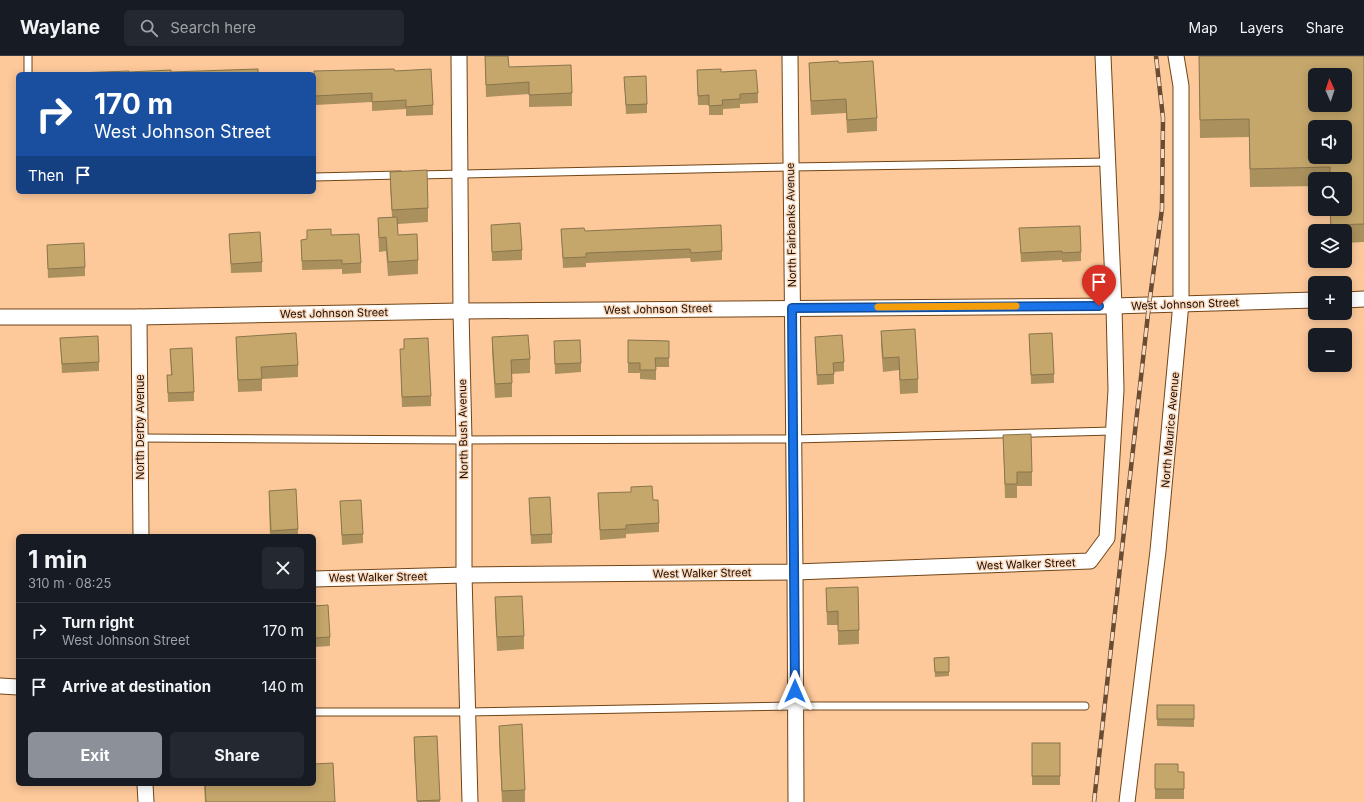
<!DOCTYPE html>
<meta charset="utf-8">
<style>
:root{--surface:#171b24;--page:#242831;--text:#f1f3f6;--muted:#9ea1a6;--line:#363941;--accent:#8c9099}
body{margin:0;font-family:Inter,sans-serif;background:var(--page);color:var(--text);height:100vh;display:flex;flex-direction:column;font-size:15px;white-space:nowrap}
*{box-sizing:border-box;margin:0}
p{font-size:13px;color:var(--muted)}
.icon{flex:none;width:22px;height:22px;fill:none;stroke:currentColor;stroke-width:2;stroke-linecap:round;stroke-linejoin:round}
.map{position:relative;flex:1;overflow:hidden}
.side{position:absolute;left:16px;top:478px;width:300px;height:252px;display:flex;flex-direction:column;background:var(--surface);border-radius:6px;box-shadow:0 2px 10px #0003}
.side>*{flex:none}
.top-card{position:absolute;left:16px;top:16px;width:300px;height:122px;border-radius:6px;box-shadow:0 2px 10px #0003;background:#1a4fa0;color:#fff;overflow:hidden}
.needle{width:26px;rotate:357deg}
.fabs{position:absolute;left:1308px;top:12px;display:grid;gap:8px}
.fabs a{display:grid;place-items:center;width:44px;height:44px;border-radius:6px;background:var(--surface);box-shadow:0 2px 10px #0003;font-size:20px}
.pin{position:absolute;display:grid;place-items:center;width:34px;height:34px;color:#fff;margin:-41px -17px;border-radius:50% 50% 50% 0;rotate:-45deg;box-shadow:0 0 4px #0007}
.pin .icon{rotate:45deg}
.me{position:absolute;width:44px;margin:-22px;rotate:0deg;stroke-linejoin:round;filter:drop-shadow(0 0 3px #0008)}
.turn{display:flex;align-items:center;gap:14px;height:84px;padding:0 12px;font-size:18px}
.turn .icon{width:52px;height:52px;stroke-width:2.5}
.turn b{display:block;font-size:28px;line-height:34px}
.then{display:flex;align-items:center;height:38px;padding:0 12px;background:#0003;gap:8px;font-size:15px}
.round{display:grid;place-items:center;flex:none;width:42px;height:42px;border-radius:6px;background:var(--page)}
.summary{display:flex;align-items:center;justify-content:space-between;height:68px;padding:0 12px}
h1{font-size:24px;font-weight:700;line-height:30px}
.primary-button{display:flex;gap:8px;margin-top:auto;padding:8px 12px}
.primary-button a{flex:1;height:46px;border-radius:6px;background:var(--accent);color:#fff;font-size:16px;font-weight:700;line-height:46px;text-align:center}
.primary-button a+a{background:var(--page);color:var(--text)}
ul{padding:0;list-style:none}
li{display:flex;align-items:center;gap:12px;height:56px;padding:0 12px;border-top:1px solid var(--line)}
li div{flex:1}
li b{display:block;font-size:15px}
li em{font-style:normal}
header{display:flex;align-items:center;gap:24px;box-sizing:border-box;height:56px;padding:0 20px;background:var(--surface);border-bottom:1px solid var(--line)}
header strong{font-size:19px}
nav{display:flex;gap:22px;margin-inline-start:auto;font-size:14px}
.search{width:280px;height:36px;background:var(--page);display:flex;align-items:center;gap:10px;box-sizing:border-box;padding:0 14px;border-radius:6px;color:var(--muted);font-size:15px}
.map>svg:first-child{display:block}
.lines{fill:none;stroke-linecap:round;stroke-linejoin:round}
.service-casing{stroke:#714517;stroke-width:9}
.minor-casing{stroke:#714517;stroke-width:17}
.service{stroke:#fff;stroke-width:7}
.minor{stroke:#fff;stroke-width:15}
.rail-casing{stroke:#6a4c35;stroke-width:4.5}
.rail{stroke:#fbdbc0;stroke-width:3;stroke-dasharray:9;stroke-linecap:butt}
.wall{fill:#a9905d}
.building{fill:#c5a76c;stroke:#8a754c;fill-rule:evenodd}
.route-casing{stroke:#114b97;stroke-width:10}
.route{stroke:#1a73e8;stroke-width:7}
.slow{stroke:#f59e0b;stroke-width:7}
.labels{text-anchor:middle;stroke-width:3;stroke-linejoin:round;paint-order:stroke}
.street-label{font-size:11px;fill:#1e0c00;stroke:#fbdbc0}
</style>
<header>
<strong>Waylane</strong>
<div class="search"><svg class="icon" aria-label="search" viewBox="0 0 24 24"><circle cx="10" cy="10" r="6"/><path d="M15 15l6 6"/></svg>Search here</div>
<nav><a>Map</a><a>Layers</a><a>Share</a></nav>
</header>
<div class="map">
<svg width="1364" height="746" viewBox="0 0 1364 746">
<rect width="100%" height="100%" fill="#fdc99b"/>
<g class="lines">
<!-- service casing -->
<g class="service-casing">
<g id="service">
<path d="M28 0V18"/>
<path d="M418 119 791 111 1108 106"/>
<path d="M314 121 400 119"/>
<path d="M140 382 464 384 794 383 1113 375"/>
<path d="M314 656H467L795 650H1085"/>
</g>
</g>
<!-- minor casing -->
<g class="minor-casing">
<g id="minor">
<path d="M459 0 461 255 464 384V519L470 746"/>
<path d="M790 0 795 516 796 746"/>
<path d="M1345 244 1364 243"/>
<path d="M0 261H139L461 255 1114 250 1315 244"/>
<path d="M139 261 141 480"/>
<path d="M314 523 464 519 795 516 1090 505 1107 482 1116 334 1114 250 1103 0"/>
<path d="M0 630 18 631"/>
<path d="M145 728 146 746"/>
<path d="M1127 746 1158 495 1181 247V30L1176 0"/>
</g>
</g>
<!-- service -->
<use href="#service" class="service"/>
<!-- minor -->
<use href="#minor" class="minor"/>
<!-- rail casing -->
<g class="rail-casing">
<path id="rail" d="M1094 746 1149 249 1162 153 1163 62 1156 0"/>
</g>
<!-- rail -->
<use href="#rail" class="rail"/>
</g>
<!-- wall -->
<g class="wall">
<path d="M485 0 509 11 572 37V50L529 51V38L486 41Z"/>
<path d="M1199 0H1364V186L1345 187V175H1330V153L1345 123H1315V130L1250 131 1249 81 1200 82Z"/>
<path d="M809 7H839L877 62V75L847 77 846 57 811 59 809 20Z"/>
<path d="M697 14 721 16 758 37V47L740 48V52L723 53V59H709V49H698Z"/>
<path d="M314 15H395L433 49V59L406 60V53L372 55V46L315 49Z"/>
<path d="M624 21 647 48V57L626 58Z"/>
<path d="M390 116 428 152V166L398 168V179L418 204V218L388 220 386 195 379 196 378 162 392 161 390 130Z"/>
<path d="M491 169 522 194V204L492 205Z"/>
<path d="M1019 172 1081 196V205L1062 206V204L1021 206Z"/>
<path d="M561 173 585 175 722 195V204L691 206 690 202 586 207V211L563 212Z"/>
<path d="M229 178 262 206V216L231 217Z"/>
<path d="M331 179 361 207V217L342 218V213L302 214 301 184Z"/>
<path d="M47 189 85 211V220L48 222Z"/>
<path d="M881 275 918 323V337L900 338 899 314 883 316 881 289Z"/>
<path d="M1029 278 1054 318V327L1031 328Z"/>
<path d="M236 281 298 309V321L262 323V335L238 336Z"/>
<path d="M492 281 530 303V317L512 318V341L495 342 492 295Z"/>
<path d="M815 281 844 306V315L834 316V328L817 329Z"/>
<path d="M60 282 99 306V315L62 317Z"/>
<path d="M404 283 431 340V350L402 351 400 293H404Z"/>
<path d="M628 284 669 285V311H656V324L640 323V317H628Z"/>
<path d="M554 285 581 307V316L555 318Z"/>
<path d="M170 293 194 336V345L168 346 167 319H171Z"/>
<path d="M1003 379 1032 416V430H1017V442H1005Z"/>
<path d="M269 435 298 473V480H270L269 449Z"/>
<path d="M598 437 653 444 659 467V476L626 478V482L600 484Z"/>
<path d="M529 442 552 478V487L531 488Z"/>
<path d="M340 445 363 478V487L342 489Z"/>
<path d="M826 532 859 574V588L838 589V569H827Z"/>
<path d="M495 541 524 580V593L497 595 495 555Z"/>
<path d="M314 550 330 581V590L314 591Z"/>
<path d="M949 601V620L935 621 934 602Z"/>
<path d="M1157 649H1194V671L1157 670Z"/>
<path d="M499 670 525 734V746H502L499 683Z"/>
<path d="M437 680 440 746H417L414 695V681Z"/>
<rect x="1032" y="687" width="28" height="42"/>
<path d="M333 707 335 746H205L204 728H314Z"/>
<path d="M1155 708 1178 716H1184V743H1155Z"/>
</g>
<!-- building -->
<g class="building">
<path d="M485 0H508L509 11 571 9 572 37 529 39V26L486 29Z"/>
<path d="M1199 0H1364V168L1331 169 1330 153H1345V123H1330V111L1250 113 1249 63 1200 64ZM1315 19H1345V49H1315ZM1315 71H1345V101H1315Z"/>
<path d="M838 5 839 7 873 5 877 62 847 64 846 43 811 45 809 7Z"/>
<path d="M258 13V18H49L129 15V16L171 14V16Z"/>
<path d="M394 13 395 15 431 13 433 49 406 51V44L372 46V37L315 40 314 15Z"/>
<path d="M721 13V16L756 14 758 37 740 38V43L722 44 723 49 709 50V39L698 40 697 14Z"/>
<path d="M646 20 647 48 626 49 624 21Z"/>
<path d="M427 114 428 152 392 154 390 116Z"/>
<path d="M397 161 398 179 417 178 418 204 388 206 386 181 379 182 378 162Z"/>
<path d="M520 167 522 194 492 196 491 169Z"/>
<path d="M721 169 722 195 691 197 690 193 586 197V201L563 202 561 173 584 172 585 175Z"/>
<path d="M1080 170 1081 196 1062 197V195L1021 197 1019 172Z"/>
<path d="M331 173V179L359 178 361 207 342 208V204L302 205 301 184 307 183V174Z"/>
<path d="M260 176 262 206 231 208 229 178Z"/>
<path d="M84 187 85 211 48 213 47 189Z"/>
<path d="M915 273 918 323 900 324 899 301 883 302 881 275Z"/>
<path d="M296 277 298 309 261 311 262 323 238 324 236 281Z"/>
<path d="M1052 277 1054 318 1031 319 1029 278Z"/>
<path d="M528 279 530 303 511 304 512 327 495 328 492 281Z"/>
<path d="M842 279 844 306 833 307 834 318 817 319 815 281Z"/>
<path d="M98 280 99 306 62 308 60 282Z"/>
<path d="M428 282 431 340 402 341 400 293H404V283Z"/>
<path d="M580 284 581 307 555 308 554 285Z"/>
<path d="M628 284 669 285V302H655L656 314H640V307H628Z"/>
<path d="M192 292 194 336 168 337 167 319H172L170 293Z"/>
<path d="M1031 378 1032 416H1017V428H1005L1003 379Z"/>
<path d="M652 430 653 444H658L659 467 626 469V473L600 474 598 437 631 436V431Z"/>
<path d="M296 433 298 473 271 475 269 435Z"/>
<path d="M550 441 552 478 531 479 529 442Z"/>
<path d="M361 444 363 478 342 479 340 445Z"/>
<path d="M858 531 859 574 838 575V555L827 556 826 532Z"/>
<path d="M522 540 524 580 497 581 495 541Z"/>
<path d="M328 549 330 581 314 582V550Z"/>
<path d="M949 601V616H935L934 602Z"/>
<rect x="1157" y="649" width="37" height="14"/>
<path d="M522 668 525 734 502 735 499 670Z"/>
<path d="M437 680 440 744 417 745 414 681Z"/>
<rect x="1032" y="687" width="28" height="33"/>
<path d="M333 707 335 746H206L205 728H314V708Z"/>
<path d="M1155 708H1178V716H1184V733H1155Z"/>
</g>
<g class="lines">
<!-- route casing -->
<g class="route-casing">
<path id="route" d="M795 635 792 252 1099 250"/>
</g>
<!-- route -->
<use href="#route" class="route"/>
<!-- slow -->
<path class="slow" d="M878 251 1016 250"/>
</g>
<g class="labels">
<!-- street labels -->
<g class="street-label">
<text transform="translate(791 169) rotate(-91)" y="4">North Fairbanks Avenue</text>
<text transform="translate(1185 248) rotate(-2)" y="4">West Johnson Street</text>
<text transform="translate(658 253) rotate(-1)" y="4">West Johnson Street</text>
<text transform="translate(334 257) rotate(-1)" y="4">West Johnson Street</text>
<text transform="translate(140 371) rotate(-90)" y="4">North Derby Avenue</text>
<text transform="translate(463 373) rotate(-91)" y="4">North Bush Avenue</text>
<text transform="translate(1170 374) rotate(-85)" y="4">North Maurice Avenue</text>
<text transform="translate(1026 508) rotate(-2)" y="4">West Walker Street</text>
<text transform="translate(702 517) rotate(-1)" y="4">West Walker Street</text>
<text transform="translate(378 521) rotate(-1)" y="4">West Walker Street</text>
</g>
</g>
</svg>
<div class="fabs">
<a><svg class="needle" viewBox="-14 -14 28 28"><path d="M0-13l5 13h-10z" fill="#e53935"/><path d="M0 13l5-13h-10z" fill="#9ea1a6"/></svg></a>
<a><svg class="icon" aria-label="sound" viewBox="0 0 24 24"><path d="M4 9h4l5-4v14l-5-4H4zM17 9q2 3 0 6"/></svg></a>
<a><svg class="icon" aria-label="search" viewBox="0 0 24 24"><circle cx="10" cy="10" r="6"/><path d="M15 15l6 6"/></svg></a>
<a><svg class="icon" aria-label="layers" viewBox="0 0 24 24"><path d="M12 4l9 5-9 5-9-5zM3 14l9 5 9-5"/></svg></a>
<a>+</a>
<a>−</a>
</div>
<div class="pin" style="left:1099px;top:250px;background:#d93025"><svg class="icon" aria-label="arrive" viewBox="0 0 24 24"><path d="M6 21V4h12l-3 4 3 4H6"/></svg></div>
<svg class="me" style="left:795px;top:635px" viewBox="-20 -20 40 40"><path d="M0-17L14 15 0 8-14 15z" fill="#1a73e8" stroke="#fff" stroke-width="4"/></svg>
<div class="top-card">
<div class="turn"><svg class="icon" aria-label="right" viewBox="0 0 24 24"><path d="M7 20v-9h11M14 6l5 5-5 5"/></svg><div><b>170 m</b>West Johnson Street</div></div>
<div class="then">Then<svg class="icon" aria-label="arrive" viewBox="0 0 24 24"><path d="M6 21V4h12l-3 4 3 4H6"/></svg></div>
</div>
<section class="side">
<div class="summary"><div><h1>1 min</h1><p>310 m · 08:25</p></div><a class="round"><svg class="icon" aria-label="close" viewBox="0 0 24 24"><path d="M6 6l12 12M18 6L6 18"/></svg></a></div>
<ul>
<li><svg class="icon" aria-label="right" viewBox="0 0 24 24"><path d="M7 20v-9h11M14 6l5 5-5 5"/></svg><div><b>Turn right</b><p>West Johnson Street</p></div><em>170 m</em></li>
<li><svg class="icon" aria-label="arrive" viewBox="0 0 24 24"><path d="M6 21V4h12l-3 4 3 4H6"/></svg><div><b>Arrive at destination</b></div><em>140 m</em></li>
</ul>
<div class="primary-button"><a>Exit</a><a>Share</a></div>
</section>
</div>
